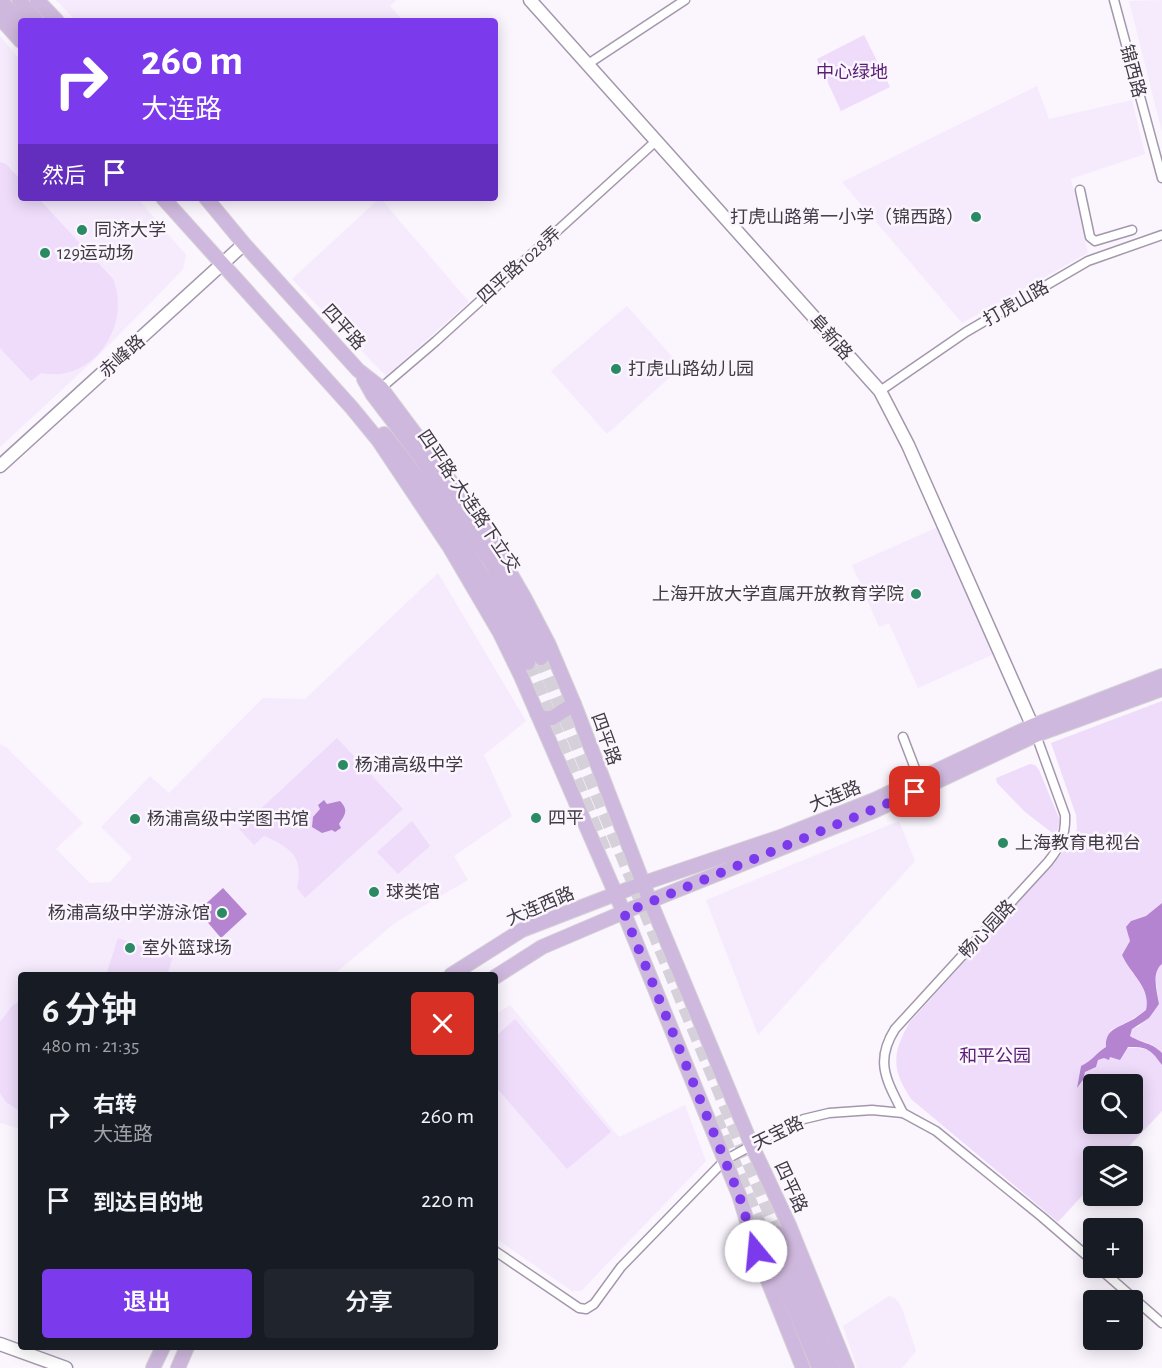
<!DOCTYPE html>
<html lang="zh">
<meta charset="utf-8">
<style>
:root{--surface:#171b24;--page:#20242c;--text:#f1f3f6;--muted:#9ea1a6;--accent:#7c3aed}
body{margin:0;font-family:"Alegreya Sans","Noto Sans SC",sans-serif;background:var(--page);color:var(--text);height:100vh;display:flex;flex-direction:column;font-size:22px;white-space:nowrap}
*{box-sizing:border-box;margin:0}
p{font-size:20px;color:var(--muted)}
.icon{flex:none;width:33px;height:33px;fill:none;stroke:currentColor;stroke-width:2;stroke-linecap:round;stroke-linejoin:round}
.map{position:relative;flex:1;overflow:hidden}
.details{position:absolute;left:18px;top:972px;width:480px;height:378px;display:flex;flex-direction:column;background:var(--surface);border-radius:6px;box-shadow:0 3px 15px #0003}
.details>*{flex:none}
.banner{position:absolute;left:18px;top:18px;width:480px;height:183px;border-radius:6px;box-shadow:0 3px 15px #0003;background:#7c3aed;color:#fff;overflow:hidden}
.tools{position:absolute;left:1083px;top:1074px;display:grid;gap:12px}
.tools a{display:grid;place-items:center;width:60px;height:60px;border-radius:6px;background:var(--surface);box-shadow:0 3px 15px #0003;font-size:30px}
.pin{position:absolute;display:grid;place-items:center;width:51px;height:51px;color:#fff;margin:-26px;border-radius:12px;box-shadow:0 3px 9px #0006}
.me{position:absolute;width:66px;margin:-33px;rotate:343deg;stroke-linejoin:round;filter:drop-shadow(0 0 4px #0008)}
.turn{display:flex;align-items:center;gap:21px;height:126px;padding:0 24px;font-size:27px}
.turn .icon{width:78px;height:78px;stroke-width:2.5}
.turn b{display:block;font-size:42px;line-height:51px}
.then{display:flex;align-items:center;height:57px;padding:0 24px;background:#0003;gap:12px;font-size:22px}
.round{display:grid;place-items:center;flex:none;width:63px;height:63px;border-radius:6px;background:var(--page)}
.summary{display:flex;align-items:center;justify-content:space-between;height:102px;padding:0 24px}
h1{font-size:36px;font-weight:600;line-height:45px}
.action{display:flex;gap:12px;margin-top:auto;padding:12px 24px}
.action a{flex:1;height:69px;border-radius:6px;background:var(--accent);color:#fff;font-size:24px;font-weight:600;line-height:69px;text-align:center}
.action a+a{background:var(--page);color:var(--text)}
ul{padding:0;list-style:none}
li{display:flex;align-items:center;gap:18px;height:84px;padding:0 24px}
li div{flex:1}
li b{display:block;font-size:22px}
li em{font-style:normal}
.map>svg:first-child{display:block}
.built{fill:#f5ebfd}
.green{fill:#eedcfa;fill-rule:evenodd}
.water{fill:#b484d0}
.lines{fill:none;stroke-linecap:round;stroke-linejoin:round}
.primary-tunnel{stroke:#d5d0d9;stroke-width:14;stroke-dasharray:14 7;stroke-linecap:butt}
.street-casing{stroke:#a497ad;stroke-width:11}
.secondary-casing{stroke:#a497ad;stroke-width:15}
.primary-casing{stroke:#d5d4d6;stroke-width:16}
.street{stroke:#fff;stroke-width:8}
.secondary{stroke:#fff;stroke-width:12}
.primary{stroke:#cfb8dd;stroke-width:14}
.route{stroke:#7c3aed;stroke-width:10;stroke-dasharray:0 18}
.poi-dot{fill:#298a63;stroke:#fbf5fe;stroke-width:2}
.labels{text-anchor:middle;stroke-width:5;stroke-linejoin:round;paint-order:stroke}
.street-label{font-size:18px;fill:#3f3a43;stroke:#fbf5fe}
.park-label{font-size:18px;fill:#5a1e77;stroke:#fbf5fe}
.poi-label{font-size:18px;fill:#3f3a43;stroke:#fbf5fe;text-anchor:start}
</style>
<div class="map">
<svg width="1162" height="1368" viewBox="0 0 1162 1368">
<rect width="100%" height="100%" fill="#fbf5fe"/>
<!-- built -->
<g class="built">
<path d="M56 0H396L390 6 403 21H76Z"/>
<path d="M1162 0V132L1129 1Z"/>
<path d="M0 36 21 61V198H137L186 255 183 269 163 290 93 361 0 447Z"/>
<path d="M1037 86 1049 119 1132 100 1145 154 1071 179 1088 253 962 323 842 182Z"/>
<path d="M380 198 469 302 386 376 292 279Z"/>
<path d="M627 306 681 367 607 434 551 371Z"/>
<path d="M938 527 994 654 918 688 889 623 879 627 852 565Z"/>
<path d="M438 573 526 721 484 755 512 816 454 856 468 880 396 922 333 975H21V1129L0 1123V744L6 747 83 823 56 849 90 883 110 882 132 858 101 827 150 776 169 793 263 698 305 699Z"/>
<path d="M899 821 915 861 758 1035 706 900Z"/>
<path d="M510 1005 619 1137 685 1105 706 1161 581 1291H572L495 1238V1015Z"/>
<path d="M889 1296 896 1299 902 1308 916 1351 902 1368H857L843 1326Z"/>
</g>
<!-- green -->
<g class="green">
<path d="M864 35 890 87 841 111 817 59Z"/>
<path d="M0 162 6 164 21 180V198H38L113 279C132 325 93 384 41 373L31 381 0 348Z"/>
<path d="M1162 701V903L1146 916 1131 921 1128 930 1130 941 1122 955C1131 975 1151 987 1146 1010L1131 1020 1111 1030 1106 1047C1096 1053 1092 1061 1081 1066L1077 1087 1083 1081 1085 1072 1096 1067 1098 1060C1124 1051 1124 1043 1153 1051L1162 1065V1111L1120 1156H1094L1093 1184 1058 1222 911 1099C891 1069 892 1052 910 1022L1072 842 1077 829 1076 815 1051 743ZM1094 1084H1132V1124H1094Z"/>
<path d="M337 738 403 809 305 898 297 888C304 856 291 848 264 836L254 845 239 829Z"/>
<path d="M1030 764 1035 765 1039 770 1059 818 1060 824 1055 835 1025 812 997 783 996 778Z"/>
<path d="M412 821 430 846 398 874 377 852Z"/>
<path d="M118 938 173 957 167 975H106Z"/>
<path d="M1162 964V1053C1151 1042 1143 1043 1130 1036L1132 1029 1139 1026 1159 1004C1158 991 1151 973 1162 964Z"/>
<path d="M21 1000V1112L6 1102 0 1093V1022L12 1006Z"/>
<path d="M515 1019 611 1132 567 1169 495 1086V1037Z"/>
</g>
<!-- water -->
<g class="water">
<path d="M324 800 327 804 340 801C349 810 345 815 339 824L341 828 335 832 332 830 322 833 312 827 313 817 320 809 318 805Z"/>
<path d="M223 888 247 914 221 938 198 911Z"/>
<path d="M1162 903V964C1151 973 1157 991 1159 1004L1149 1018 1132 1029 1130 1036C1143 1044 1151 1042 1162 1053V1065C1152 1051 1148 1046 1128 1047L1120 1060 1110 1057 1109 1060 1104 1058 1098 1060 1096 1067 1085 1072 1083 1080 1077 1088 1081 1066C1093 1060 1095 1054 1106 1047 1105 1030 1117 1028 1130 1021 1136 1018 1141 1014 1146 1010 1151 987 1131 975 1122 955L1130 941 1126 927 1131 921 1146 916Z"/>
</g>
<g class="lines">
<!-- primary-tunnel -->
<g class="primary-tunnel">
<path d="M541 658 778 1233"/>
<path d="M528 663 604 850"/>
<path d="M715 1117 764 1236"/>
</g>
<!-- street casing -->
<g class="street-casing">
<g id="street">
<path d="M1114 0 1162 178"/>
<path d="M588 64 685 0"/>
<path d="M1080 190 1090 237 1095 241 1132 230"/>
<path d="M381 388 436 341 656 141"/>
<path d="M880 391 966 332 1088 261 1162 235"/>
<path d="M903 737 919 779"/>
<path d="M903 1113C887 1081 874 1062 895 1029L1048 862C1060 847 1066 835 1065 815L1036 735"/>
<path d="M495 1251 579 1308 586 1309 594 1304 621 1267 725 1160 784 1128 804 1119 829 1113 872 1110 903 1113 936 1131 1042 1217 1094 1262"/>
<path d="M1099 1268 1162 1323"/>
</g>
</g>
<!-- secondary casing -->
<g class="secondary-casing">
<g id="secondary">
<path d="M530 0 880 391 908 445 1036 734"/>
<path d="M0 466 244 244"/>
<path d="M0 1344 66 1368"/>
</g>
</g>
<!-- primary casing -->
<g class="primary-casing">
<g id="primary">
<path d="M0 0 21 23"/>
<path d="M19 0 37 21"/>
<path d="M37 0 57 21"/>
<path d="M0 18 21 41"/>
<path d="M163 198 352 408 379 441 449 546 500 633 521 676 624 913 739 1195 756 1251 803 1368"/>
<path d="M206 198 244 244 358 370 381 388 478 518 524 597 549 645 574 704 650 901 752 1146 789 1225 847 1368"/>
<path d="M364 379 373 395 421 458 490 561 541 658"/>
<path d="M384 434C438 501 492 585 528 663"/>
<path d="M537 713 542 718H552L574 704"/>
<path d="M451 975 522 930 644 883 783 836 874 800 1032 726 1162 676"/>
<path d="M495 977 542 947 650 901 876 810 1036 735 1162 689"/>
<path d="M778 1233 832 1368"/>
<path d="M764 1236 819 1368"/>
<path d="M153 1368 163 1347"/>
<path d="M178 1368 187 1347"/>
</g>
</g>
<!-- street -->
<use href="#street" class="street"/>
<!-- secondary -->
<use href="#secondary" class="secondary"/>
<!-- primary -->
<use href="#primary" class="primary"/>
</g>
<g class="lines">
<!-- route -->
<path class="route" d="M756 1251 739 1195 624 913 915 792"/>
</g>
<!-- markers -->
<g class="poi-dot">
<circle cx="976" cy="217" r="6"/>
<circle cx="82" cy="230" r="6"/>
<circle cx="45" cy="253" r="6"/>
<circle cx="616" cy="369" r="6"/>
<circle cx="916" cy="594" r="6"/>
<circle cx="343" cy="765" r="6"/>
<circle cx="536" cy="818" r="6"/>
<circle cx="135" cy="819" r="6"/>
<circle cx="1003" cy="843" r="6"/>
<circle cx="374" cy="892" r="6"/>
<circle cx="222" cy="913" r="6"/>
<circle cx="130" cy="948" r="6"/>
</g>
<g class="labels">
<!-- street labels -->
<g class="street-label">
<text transform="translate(1133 71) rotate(75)" y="6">锦西路</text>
<text transform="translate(519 265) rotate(-42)" y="6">四平路1028弄</text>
<text transform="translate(1016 303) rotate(-30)" y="6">打虎山路</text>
<text transform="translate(344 327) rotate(48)" y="6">四平路</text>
<text transform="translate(831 337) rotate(48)" y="6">阜新路</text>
<text transform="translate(122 356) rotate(-42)" y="6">赤峰路</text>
<text transform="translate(469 501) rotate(56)" y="6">四平路-大连路下立交</text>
<text transform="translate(606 739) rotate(70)" y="6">四平路</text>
<text transform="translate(835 796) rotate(-22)" y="6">大连路</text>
<text transform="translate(540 906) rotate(-23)" y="6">大连西路</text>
<text transform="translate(987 929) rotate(-47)" y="6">畅心园路</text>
<text transform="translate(778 1133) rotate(-26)" y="6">天宝路</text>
<text transform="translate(791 1187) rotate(65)" y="6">四平路</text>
</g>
<!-- park labels -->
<g class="park-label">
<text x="852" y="78">中心绿地</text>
<text x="995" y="1062">和平公园</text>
</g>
<!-- poi labels -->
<g class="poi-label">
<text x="964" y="223" text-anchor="end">打虎山路第一小学（锦西路）</text>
<text x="94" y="236">同济大学</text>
<text x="57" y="259">129运动场</text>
<text x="628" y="375">打虎山路幼儿园</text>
<text x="904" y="600" text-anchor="end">上海开放大学直属开放教育学院</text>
<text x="355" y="771">杨浦高级中学</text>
<text x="548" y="824">四平</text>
<text x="147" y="825">杨浦高级中学图书馆</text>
<text x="1015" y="849">上海教育电视台</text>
<text x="386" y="898">球类馆</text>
<text x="210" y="919" text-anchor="end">杨浦高级中学游泳馆</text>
<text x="142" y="954">室外篮球场</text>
</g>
</g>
</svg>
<div class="tools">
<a><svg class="icon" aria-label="search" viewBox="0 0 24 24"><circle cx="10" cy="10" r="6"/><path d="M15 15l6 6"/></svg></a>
<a><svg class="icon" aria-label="layers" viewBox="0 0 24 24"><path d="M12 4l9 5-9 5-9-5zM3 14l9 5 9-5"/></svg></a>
<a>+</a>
<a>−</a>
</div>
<div class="pin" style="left:915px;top:792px;background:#d93025"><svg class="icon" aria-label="arrive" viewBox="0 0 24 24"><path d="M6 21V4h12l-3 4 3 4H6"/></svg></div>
<svg class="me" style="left:756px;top:1251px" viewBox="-20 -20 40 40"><circle r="19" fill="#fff"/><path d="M0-13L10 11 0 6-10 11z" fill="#7c3aed"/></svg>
<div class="banner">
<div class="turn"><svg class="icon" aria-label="right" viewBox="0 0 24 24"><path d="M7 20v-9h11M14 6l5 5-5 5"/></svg><div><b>260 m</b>大连路</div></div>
<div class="then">然后<svg class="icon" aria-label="arrive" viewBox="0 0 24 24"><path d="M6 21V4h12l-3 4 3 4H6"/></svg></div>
</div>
<section class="details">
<div class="summary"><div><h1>6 分钟</h1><p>480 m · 21:35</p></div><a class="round" style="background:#d93025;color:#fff"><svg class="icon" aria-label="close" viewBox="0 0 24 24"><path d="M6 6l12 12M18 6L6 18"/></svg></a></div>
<ul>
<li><svg class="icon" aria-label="right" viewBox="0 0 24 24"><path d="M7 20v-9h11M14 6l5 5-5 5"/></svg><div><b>右转</b><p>大连路</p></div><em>260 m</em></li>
<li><svg class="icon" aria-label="arrive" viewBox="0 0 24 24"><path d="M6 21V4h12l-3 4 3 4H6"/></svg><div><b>到达目的地</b></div><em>220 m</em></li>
</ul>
<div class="action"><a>退出</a><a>分享</a></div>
</section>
</div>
